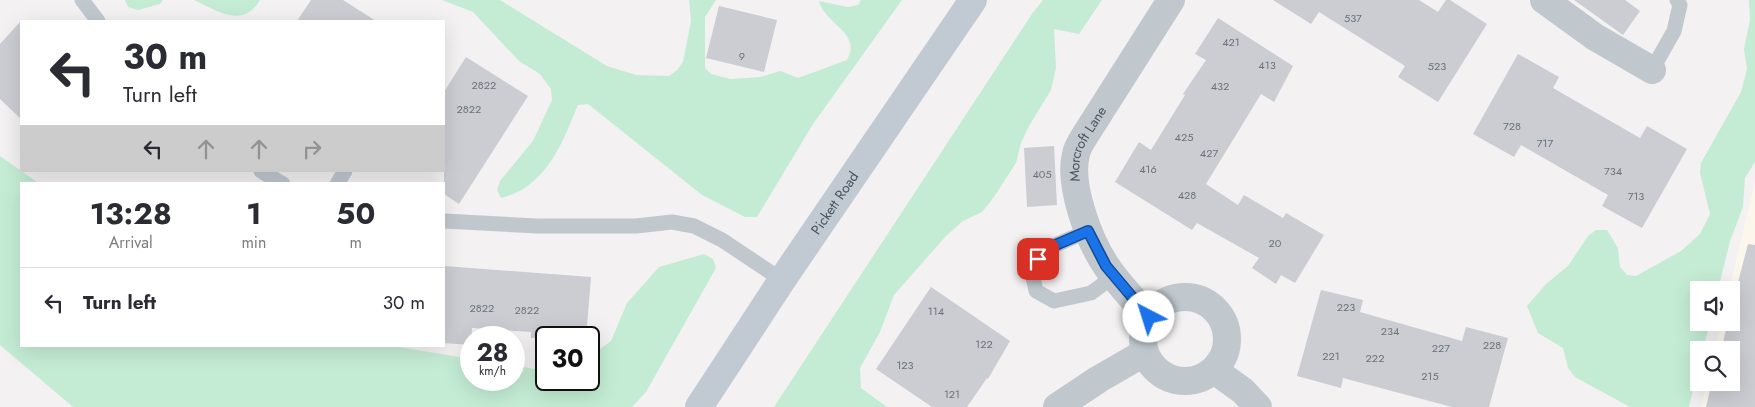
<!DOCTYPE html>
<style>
:root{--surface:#fff;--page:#f7f7f7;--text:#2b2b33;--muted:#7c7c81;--line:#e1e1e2}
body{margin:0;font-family:Jost,sans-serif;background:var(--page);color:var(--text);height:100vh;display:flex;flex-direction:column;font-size:19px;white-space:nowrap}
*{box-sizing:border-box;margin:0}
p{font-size:16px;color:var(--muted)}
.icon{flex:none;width:28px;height:28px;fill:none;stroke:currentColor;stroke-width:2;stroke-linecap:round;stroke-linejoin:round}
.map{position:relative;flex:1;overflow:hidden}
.details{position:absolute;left:20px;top:182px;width:425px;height:165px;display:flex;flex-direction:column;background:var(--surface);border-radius:0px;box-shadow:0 5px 20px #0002}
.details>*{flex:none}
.top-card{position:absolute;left:20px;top:20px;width:425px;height:152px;border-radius:0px;box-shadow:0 5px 20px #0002;background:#fff;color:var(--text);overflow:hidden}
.controls{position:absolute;left:1690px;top:281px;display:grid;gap:10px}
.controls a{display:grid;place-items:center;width:50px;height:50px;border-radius:0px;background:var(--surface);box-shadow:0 5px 20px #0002;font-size:25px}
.speed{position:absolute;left:460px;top:326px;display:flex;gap:10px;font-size:25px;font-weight:700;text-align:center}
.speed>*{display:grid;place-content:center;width:65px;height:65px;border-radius:50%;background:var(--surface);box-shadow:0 5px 20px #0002;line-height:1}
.speed small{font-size:12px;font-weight:400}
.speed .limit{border:2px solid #111;border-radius:8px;background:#fff;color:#111}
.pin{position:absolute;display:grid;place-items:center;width:42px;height:42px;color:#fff;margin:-21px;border-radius:10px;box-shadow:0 2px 8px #0006}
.me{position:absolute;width:55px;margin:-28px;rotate:320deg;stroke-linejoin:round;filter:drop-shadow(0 0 4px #0008)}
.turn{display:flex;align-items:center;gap:18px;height:105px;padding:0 20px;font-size:22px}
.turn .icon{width:65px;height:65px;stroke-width:2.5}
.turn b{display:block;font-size:35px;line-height:42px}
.lanes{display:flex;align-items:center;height:48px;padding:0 20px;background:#0003;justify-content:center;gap:25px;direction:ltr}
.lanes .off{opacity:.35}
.eta{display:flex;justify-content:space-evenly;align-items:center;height:85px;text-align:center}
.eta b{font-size:30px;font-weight:700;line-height:35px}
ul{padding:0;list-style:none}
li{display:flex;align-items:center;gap:15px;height:70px;padding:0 20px;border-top:1px solid var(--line)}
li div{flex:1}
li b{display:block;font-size:19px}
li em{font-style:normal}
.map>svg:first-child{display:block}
.commercial{fill:#fbf7ed}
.green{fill:#c4ecd4}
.building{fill:#cbcdd3}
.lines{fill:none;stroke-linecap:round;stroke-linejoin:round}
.lane{stroke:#c0c8ce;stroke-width:15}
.street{stroke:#c0c8ce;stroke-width:28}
.secondary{stroke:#c1c9d3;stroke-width:28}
.route-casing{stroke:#114b97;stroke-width:12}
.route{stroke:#1a73e8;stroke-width:9}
.labels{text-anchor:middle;stroke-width:4;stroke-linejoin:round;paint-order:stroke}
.number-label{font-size:11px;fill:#6a727a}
.street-label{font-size:14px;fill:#4a545d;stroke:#fff}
</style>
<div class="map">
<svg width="1755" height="407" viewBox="0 0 1755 407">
<rect width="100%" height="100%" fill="#f3f1f1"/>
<!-- commercial -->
<path class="commercial" d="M1755 182V407H1701L1707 383 1731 382V350H1715L1721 323 1731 322V290H1729Z"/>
<!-- green -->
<g class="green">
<path d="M125 0H163L160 4 138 10 128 7Z"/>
<path d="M194 0H260C243 29 217 11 194 0Z"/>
<path d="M442 0H500L607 66 636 75 669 76 677 70 683 62 691 21 689 0H716L705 17V68L711 74 731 79 760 77 780 71 798 78 847 60C862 32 826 26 819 1L848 7 858 5 861 0H902L813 124 757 217H745L702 195 588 104 578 105C565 136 553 170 523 189 517 193 508 196 501 198L497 190 500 181 533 141 552 100 551 89 540 74 519 61 473 12Z"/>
<path d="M1043 0H1102L1079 34 1054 29 1056 68 1051 90 1029 126 1021 143 1016 163 994 197 982 212 963 221 946 236 894 295 880 332 860 368 861 388 887 407H774L1032 14Z"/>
<path d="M1749 0H1755V162L1745 178 1743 207 1730 241 1718 290H1699V322L1710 323 1703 350H1699V366L1689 407H1630L1575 377 1568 368 1563 348 1538 333 1527 306 1546 284 1568 266 1588 236 1596 230H1607L1618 248 1620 267 1627 275 1636 276 1681 251 1700 234 1710 214 1700 173 1701 163 1741 92 1747 69 1744 49 1750 20Z"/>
<path d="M0 156 40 184H21V346H393L471 359V380H514V365L534 369 546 368V380H589V357L611 341 627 303 659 267 704 254 713 259 716 268 646 392 632 407H73L0 345Z"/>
</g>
<!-- building -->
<g class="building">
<path d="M311 0H343L376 21H297Z"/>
<path d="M1273 0H1419L1438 12 1446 0H1450L1487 24 1438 102 1398 77 1405 66 1319 12 1311 24Z"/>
<path d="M1574 0H1625L1640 11 1623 35Z"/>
<path d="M719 6 777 20 764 72 706 58Z"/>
<path d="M1218 18 1293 66 1274 102 1261 94 1206 184 1238 205 1244 195 1283 218 1286 213 1324 235 1295 283 1281 275 1276 284 1252 268 1259 258 1197 223 1192 230 1115 182 1139 142 1151 150 1185 95 1183 94 1206 60 1195 54Z"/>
<path d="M21 21V119L0 99V44Z"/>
<path d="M1518 54 1559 77 1553 88 1640 138 1647 126 1687 149 1642 228 1602 206 1608 195 1521 145 1514 157 1473 134Z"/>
<path d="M466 57 528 96 459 204 444 194V92Z"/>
<path d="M1054 146 1057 205 1027 207 1024 148Z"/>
<path d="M1748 244 1755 245V407H1706L1712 382H1731V350H1721L1728 322H1731V309Z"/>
<path d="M444 266 591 277 586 338H531V332L472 328 471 345 444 343Z"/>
<path d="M931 287 1010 341 988 379 987 378 967 407H932L876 369Z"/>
<path d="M1321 290 1363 300 1360 312 1462 341 1466 327 1508 338 1489 407H1452L1343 378 1341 388 1297 376Z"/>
</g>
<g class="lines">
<!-- lane -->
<g class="lane">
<path d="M82 0 98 21"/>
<path d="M1652 70 1674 31 1680 5 1677 0"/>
<path d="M261 171 283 184"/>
<path d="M337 184 345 171"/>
<path d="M444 221 537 226H636L672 222 694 226 722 240 782 280"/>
<path d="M1088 231 1044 250 1031 268 1036 291 1054 301 1091 293 1114 276"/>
</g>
<!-- street -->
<g class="street">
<path d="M1544 0 1595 37 1652 70"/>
<circle cx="1185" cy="339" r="42"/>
<path id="s1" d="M1149 317C1135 301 1119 285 1107 267 1089 241 1068 185 1076 154 1077 148 1081 142 1084 137L1171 0"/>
<path d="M1214 370 1243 391 1258 407"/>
<path d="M1057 407 1099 379 1144 353"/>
</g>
<!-- secondary -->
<path class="secondary" id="s2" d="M699 407 782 280 973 0"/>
</g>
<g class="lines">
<!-- route casing -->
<g class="route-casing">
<path id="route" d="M1038 259 1044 250 1088 231 1106 266 1149 317"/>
</g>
<!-- route -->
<use href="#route" class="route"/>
</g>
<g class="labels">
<!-- number labels -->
<g class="number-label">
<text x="1353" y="22">537</text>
<text x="1231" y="46">421</text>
<text x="742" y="60">9</text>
<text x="1267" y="69">413</text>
<text x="1437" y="70">523</text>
<text x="484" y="89">2822</text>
<text x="1220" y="90">432</text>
<text x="469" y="113">2822</text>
<text x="1512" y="130">728</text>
<text x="1184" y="141">425</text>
<text x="1545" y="147">717</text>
<text x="1209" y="157">427</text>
<text x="1148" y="173">416</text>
<text x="1613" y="175">734</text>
<text x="1042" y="178">405</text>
<text x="1187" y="199">428</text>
<text x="1636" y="200">713</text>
<text x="1275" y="247">20</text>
<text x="1346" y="311">223</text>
<text x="482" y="312">2822</text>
<text x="527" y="314">2822</text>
<text x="936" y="315">114</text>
<text x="1390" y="335">234</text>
<text x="984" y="348">122</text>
<text x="1492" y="349">228</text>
<text x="1441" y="352">227</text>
<text x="1331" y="360">221</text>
<text x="1375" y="362">222</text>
<text x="905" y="369">123</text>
<text x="1430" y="380">215</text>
<text x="952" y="398">121</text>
</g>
<!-- street labels -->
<g class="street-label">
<text dy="5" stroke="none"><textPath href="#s1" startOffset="198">Morcroft Lane</textPath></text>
<text dy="5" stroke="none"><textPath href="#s2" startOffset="245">Pickett Road</textPath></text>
</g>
</g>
</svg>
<div class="controls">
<a><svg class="icon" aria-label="sound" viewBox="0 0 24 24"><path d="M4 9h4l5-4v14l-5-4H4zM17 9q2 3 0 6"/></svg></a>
<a><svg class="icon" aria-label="search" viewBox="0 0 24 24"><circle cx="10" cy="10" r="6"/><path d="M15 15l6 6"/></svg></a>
</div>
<div class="speed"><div>28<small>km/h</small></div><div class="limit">30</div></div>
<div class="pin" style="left:1038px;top:259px;background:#d93025"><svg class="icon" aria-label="arrive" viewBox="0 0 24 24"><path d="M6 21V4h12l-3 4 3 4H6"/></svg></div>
<svg class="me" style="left:1149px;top:317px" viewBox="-20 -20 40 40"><circle r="19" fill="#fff"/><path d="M0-13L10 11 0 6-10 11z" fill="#1a73e8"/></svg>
<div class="top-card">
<div class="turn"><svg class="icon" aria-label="left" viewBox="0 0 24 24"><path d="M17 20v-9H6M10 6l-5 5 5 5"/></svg><div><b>30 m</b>Turn left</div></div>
<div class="lanes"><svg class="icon" aria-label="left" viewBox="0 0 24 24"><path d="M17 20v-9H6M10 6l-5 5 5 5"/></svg><svg class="icon off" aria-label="ahead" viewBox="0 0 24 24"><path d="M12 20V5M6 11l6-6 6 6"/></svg><svg class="icon off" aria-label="ahead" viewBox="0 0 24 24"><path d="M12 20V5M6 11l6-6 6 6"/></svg><svg class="icon off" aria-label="right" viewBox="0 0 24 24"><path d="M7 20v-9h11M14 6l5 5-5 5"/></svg></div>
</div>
<section class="details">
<div class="eta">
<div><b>13:28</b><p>Arrival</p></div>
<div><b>1</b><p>min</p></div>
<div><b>50</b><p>m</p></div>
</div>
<ul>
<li><svg class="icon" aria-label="left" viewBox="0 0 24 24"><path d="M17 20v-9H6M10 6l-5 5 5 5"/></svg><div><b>Turn left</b></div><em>30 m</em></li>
</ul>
</section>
</div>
